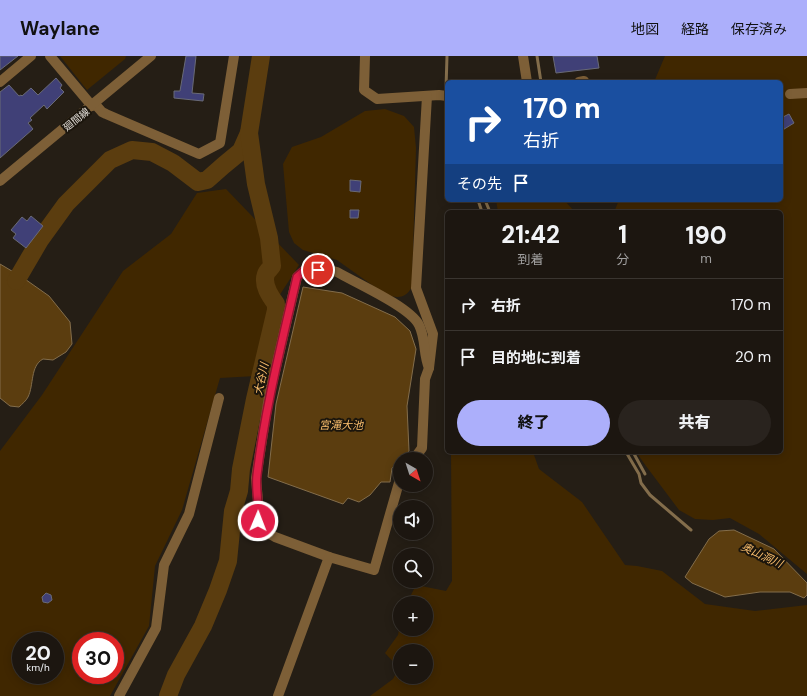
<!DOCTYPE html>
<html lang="ja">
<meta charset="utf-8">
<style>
:root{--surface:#1c1610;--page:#29231e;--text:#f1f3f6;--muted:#a09f9f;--line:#3a3530;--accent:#acaffb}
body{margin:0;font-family:"DM Sans","Noto Sans JP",sans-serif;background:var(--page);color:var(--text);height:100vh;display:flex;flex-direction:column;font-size:15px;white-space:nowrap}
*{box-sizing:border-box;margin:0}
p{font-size:13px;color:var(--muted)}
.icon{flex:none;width:22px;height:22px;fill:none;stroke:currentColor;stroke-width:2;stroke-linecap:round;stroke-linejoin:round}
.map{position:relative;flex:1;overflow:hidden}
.side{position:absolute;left:445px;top:154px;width:338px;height:244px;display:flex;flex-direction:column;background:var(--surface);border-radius:6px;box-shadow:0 2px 10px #0003,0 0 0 1px var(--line)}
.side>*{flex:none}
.hud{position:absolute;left:445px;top:24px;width:338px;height:122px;border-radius:6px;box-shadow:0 2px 10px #0003,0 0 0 1px var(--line);background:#1a4fa0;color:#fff;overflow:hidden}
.needle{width:26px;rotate:141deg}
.fabs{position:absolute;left:393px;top:396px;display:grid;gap:8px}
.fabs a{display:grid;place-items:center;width:40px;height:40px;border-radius:50%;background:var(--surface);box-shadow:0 2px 10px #0003,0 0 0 1px var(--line);font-size:20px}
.speed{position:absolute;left:12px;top:576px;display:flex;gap:8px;font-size:20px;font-weight:700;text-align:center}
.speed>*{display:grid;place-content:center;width:52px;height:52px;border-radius:50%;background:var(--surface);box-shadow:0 2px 10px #0003,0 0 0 1px var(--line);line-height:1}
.speed small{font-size:10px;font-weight:400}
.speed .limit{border:6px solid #d22;background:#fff;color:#111}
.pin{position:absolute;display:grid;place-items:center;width:34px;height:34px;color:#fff;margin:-17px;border:2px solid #fff;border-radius:50%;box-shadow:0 1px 4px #0007}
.me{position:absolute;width:44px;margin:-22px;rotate:1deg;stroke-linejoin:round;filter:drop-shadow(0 0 3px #0008)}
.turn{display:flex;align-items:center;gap:14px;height:84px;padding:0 12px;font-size:18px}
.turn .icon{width:52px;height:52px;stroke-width:2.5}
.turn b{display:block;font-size:28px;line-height:34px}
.then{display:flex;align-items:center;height:38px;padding:0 12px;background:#0003;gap:8px;font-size:15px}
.eta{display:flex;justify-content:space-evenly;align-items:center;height:68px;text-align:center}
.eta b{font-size:24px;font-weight:800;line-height:28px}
.action{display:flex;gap:8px;margin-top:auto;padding:8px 12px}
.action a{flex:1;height:46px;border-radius:24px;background:var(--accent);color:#111;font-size:16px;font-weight:800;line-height:46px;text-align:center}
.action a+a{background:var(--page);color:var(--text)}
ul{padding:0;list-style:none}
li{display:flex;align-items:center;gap:12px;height:52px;padding:0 12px;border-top:1px solid var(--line)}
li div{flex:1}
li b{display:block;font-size:15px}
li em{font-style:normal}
header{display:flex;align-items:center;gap:24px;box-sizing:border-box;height:56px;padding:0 20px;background:var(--accent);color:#111}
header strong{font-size:19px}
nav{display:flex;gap:22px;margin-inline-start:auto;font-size:14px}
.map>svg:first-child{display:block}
.green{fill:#402700;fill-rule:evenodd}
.water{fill:#5b3d0f;stroke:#836d4b}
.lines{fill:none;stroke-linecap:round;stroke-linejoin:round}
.stream{stroke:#836d4b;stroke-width:3}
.river{stroke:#5b3d0f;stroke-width:18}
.building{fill:#404077;stroke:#696a77}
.minor{stroke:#7d5f37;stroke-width:10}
.route-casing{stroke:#92132f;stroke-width:10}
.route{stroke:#e11d48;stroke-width:7}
.labels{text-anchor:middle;stroke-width:4;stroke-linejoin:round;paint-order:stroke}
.street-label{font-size:10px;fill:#e1dcd6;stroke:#1b150c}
.water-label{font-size:11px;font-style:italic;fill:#fdc06e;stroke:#1b150c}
</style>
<header>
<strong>Waylane</strong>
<nav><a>地図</a><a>経路</a><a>保存済み</a></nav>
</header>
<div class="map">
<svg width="807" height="640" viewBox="0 0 807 640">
<rect width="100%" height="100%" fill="#251e15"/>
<!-- green -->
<g class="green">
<path d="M60 0H126L125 3 87 34Z"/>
<path d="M665 0H807V518L759 478 730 462 713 464 695 463 679 454 646 410 636 396H781V156H614L619 144H781V26H654Z"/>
<path d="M385 53 404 60 414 71 416 92 412 231C405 243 398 242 386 239L337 204 303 194 294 187 289 176 283 108 292 91 321 81 365 55Z"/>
<path d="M226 133 299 209 272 251 256 320 220 322 182 454 155 510 149 570 110 640H0V395L42 339 123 215 171 178 197 137ZM21 585H55V619H21ZM81 585H115V619H81Z"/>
<path d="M496 144H564L575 156H498Z"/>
<path d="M451 396H533L539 413 582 446 625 509 637 510 662 515 705 548 755 555 807 549V640H370L393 623 399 612 385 597 398 579 400 567V573H426V547H407L416 529 446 535 452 525ZM400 595H426V621H400Z"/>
</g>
<!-- water -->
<g class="water">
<path d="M0 208 22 221 49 240 70 266 72 288 66 296 53 304 43 303C30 310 34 329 28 341 26 345 22 348 19 351L10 350 0 342Z"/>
<path d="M303 231 342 237 395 261 410 275 416 293 407 350 409 395 392 412 390 426H381L370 439 359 446 348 442 343 448 268 421 276 348Z"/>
<path d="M734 474 774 493 807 527V539L804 542 790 536H760L725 541 692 527 685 521 709 483 719 475Z"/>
</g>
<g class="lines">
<!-- stream -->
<g class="stream">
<path d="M537 0 541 26"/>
<path d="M447 32H446L447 0"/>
<path d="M478 144 482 156"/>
<path d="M485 144 490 156"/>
<path d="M626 396 639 418 641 427 650 439 691 474"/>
<path d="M633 396 645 418"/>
</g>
<!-- river -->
<g class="river">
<path d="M16 225 40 184 66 148 110 104 132 94 152 96 173 107 198 126 207 124 224 109 241 95 249 77"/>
<path d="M168 640 176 619 203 570 218 534 228 505 233 455 239 435 241 413 255 343 276 254V248C270 240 262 229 266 218 267 215 271 212 272 210L269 182 256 128 249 77 261 0"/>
</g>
</g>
<!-- building -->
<g class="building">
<path d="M0 0H18L0 14Z"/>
<path d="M186 0H196L192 37 204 38 203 45 174 42V35H180Z"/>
<path d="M553 0H597L599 12 556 17Z"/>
<path d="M56 22 62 29 60 32 64 36 47 53 44 49 30 62 32 64 28 67 33 73 0 102V36L9 29 19 40 21 39 22 40 31 32 38 39Z"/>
<path d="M789 58 794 67 781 75V62Z"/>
<path d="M350 124 361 125 360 136 350 135Z"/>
<path d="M350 154H359L358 162H350Z"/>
<path d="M31 160 43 170 26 192 13 182 16 178 11 174 22 161 27 165Z"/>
<path d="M46 537 51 539 52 544 48 547 43 546 42 541Z"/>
</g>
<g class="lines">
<!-- minor -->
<g class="minor">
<path d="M50 0 92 50"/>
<path d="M365 0 364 34 377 43 439 39 447 40"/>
<path d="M523 0 527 26"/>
<path d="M0 26 31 0"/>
<path d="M579 26 584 25"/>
<path d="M790 38 807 37"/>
<path d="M95 48 102 56 106 58 199 98 220 87 234 0"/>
<path d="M0 125 151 0"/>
<path d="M414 403 422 392 425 323 429 312 433 278 416 232 427 40"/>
<path d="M329 501 275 481 263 474 258 465 259 456 256 422 264 371 269 341 297 221 306 213 329 214 337 216C356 227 410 251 419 269 426 283 423 298 429 312"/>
<path d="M119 640 156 572 164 509 189 458 219 342"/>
<path d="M278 640 329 501 374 514 400 423"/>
</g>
</g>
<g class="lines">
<!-- route casing -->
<g class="route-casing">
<path id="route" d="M258 465C260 450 255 434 257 419 265 352 282 286 297 221L306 213 318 214"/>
</g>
<!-- route -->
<use href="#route" class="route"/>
</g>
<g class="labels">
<!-- street labels -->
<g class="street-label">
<text transform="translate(76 63) rotate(-39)" y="4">廻間線</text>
</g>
<!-- water labels -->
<g class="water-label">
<text transform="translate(261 323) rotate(-78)" y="4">大谷川</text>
<text x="341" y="373">宮滝大池</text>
<text transform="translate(762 499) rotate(25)" y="4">奥山洞川</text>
</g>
</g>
</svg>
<div class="fabs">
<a><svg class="needle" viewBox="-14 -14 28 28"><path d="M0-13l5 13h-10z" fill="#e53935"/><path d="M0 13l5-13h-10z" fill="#a09f9f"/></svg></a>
<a><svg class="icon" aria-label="sound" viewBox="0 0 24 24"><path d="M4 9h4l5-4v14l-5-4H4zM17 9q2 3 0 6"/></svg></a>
<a><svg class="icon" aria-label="search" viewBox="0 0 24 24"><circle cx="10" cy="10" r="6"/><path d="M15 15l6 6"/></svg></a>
<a>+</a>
<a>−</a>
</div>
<div class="speed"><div>20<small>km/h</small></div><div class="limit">30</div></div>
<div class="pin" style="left:318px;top:214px;background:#d93025"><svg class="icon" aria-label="arrive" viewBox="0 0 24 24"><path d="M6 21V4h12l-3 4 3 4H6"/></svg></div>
<svg class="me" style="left:258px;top:465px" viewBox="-20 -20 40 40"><circle r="17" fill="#e11d48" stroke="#fff" stroke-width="3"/><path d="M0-11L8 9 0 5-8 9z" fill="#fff"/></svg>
<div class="hud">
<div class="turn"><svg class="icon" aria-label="right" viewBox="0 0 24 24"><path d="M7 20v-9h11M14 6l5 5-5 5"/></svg><div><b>170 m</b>右折</div></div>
<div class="then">その先<svg class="icon" aria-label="arrive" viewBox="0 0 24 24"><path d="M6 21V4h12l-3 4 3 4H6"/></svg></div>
</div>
<section class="side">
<div class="eta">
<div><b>21:42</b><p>到着</p></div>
<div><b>1</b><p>分</p></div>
<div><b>190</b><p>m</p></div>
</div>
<ul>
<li><svg class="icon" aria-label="right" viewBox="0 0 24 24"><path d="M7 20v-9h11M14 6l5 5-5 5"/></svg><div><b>右折</b></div><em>170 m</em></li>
<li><svg class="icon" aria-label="arrive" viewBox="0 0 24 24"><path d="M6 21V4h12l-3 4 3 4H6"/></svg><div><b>目的地に到着</b></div><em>20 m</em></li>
</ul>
<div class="action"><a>終了</a><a>共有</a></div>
</section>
</div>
